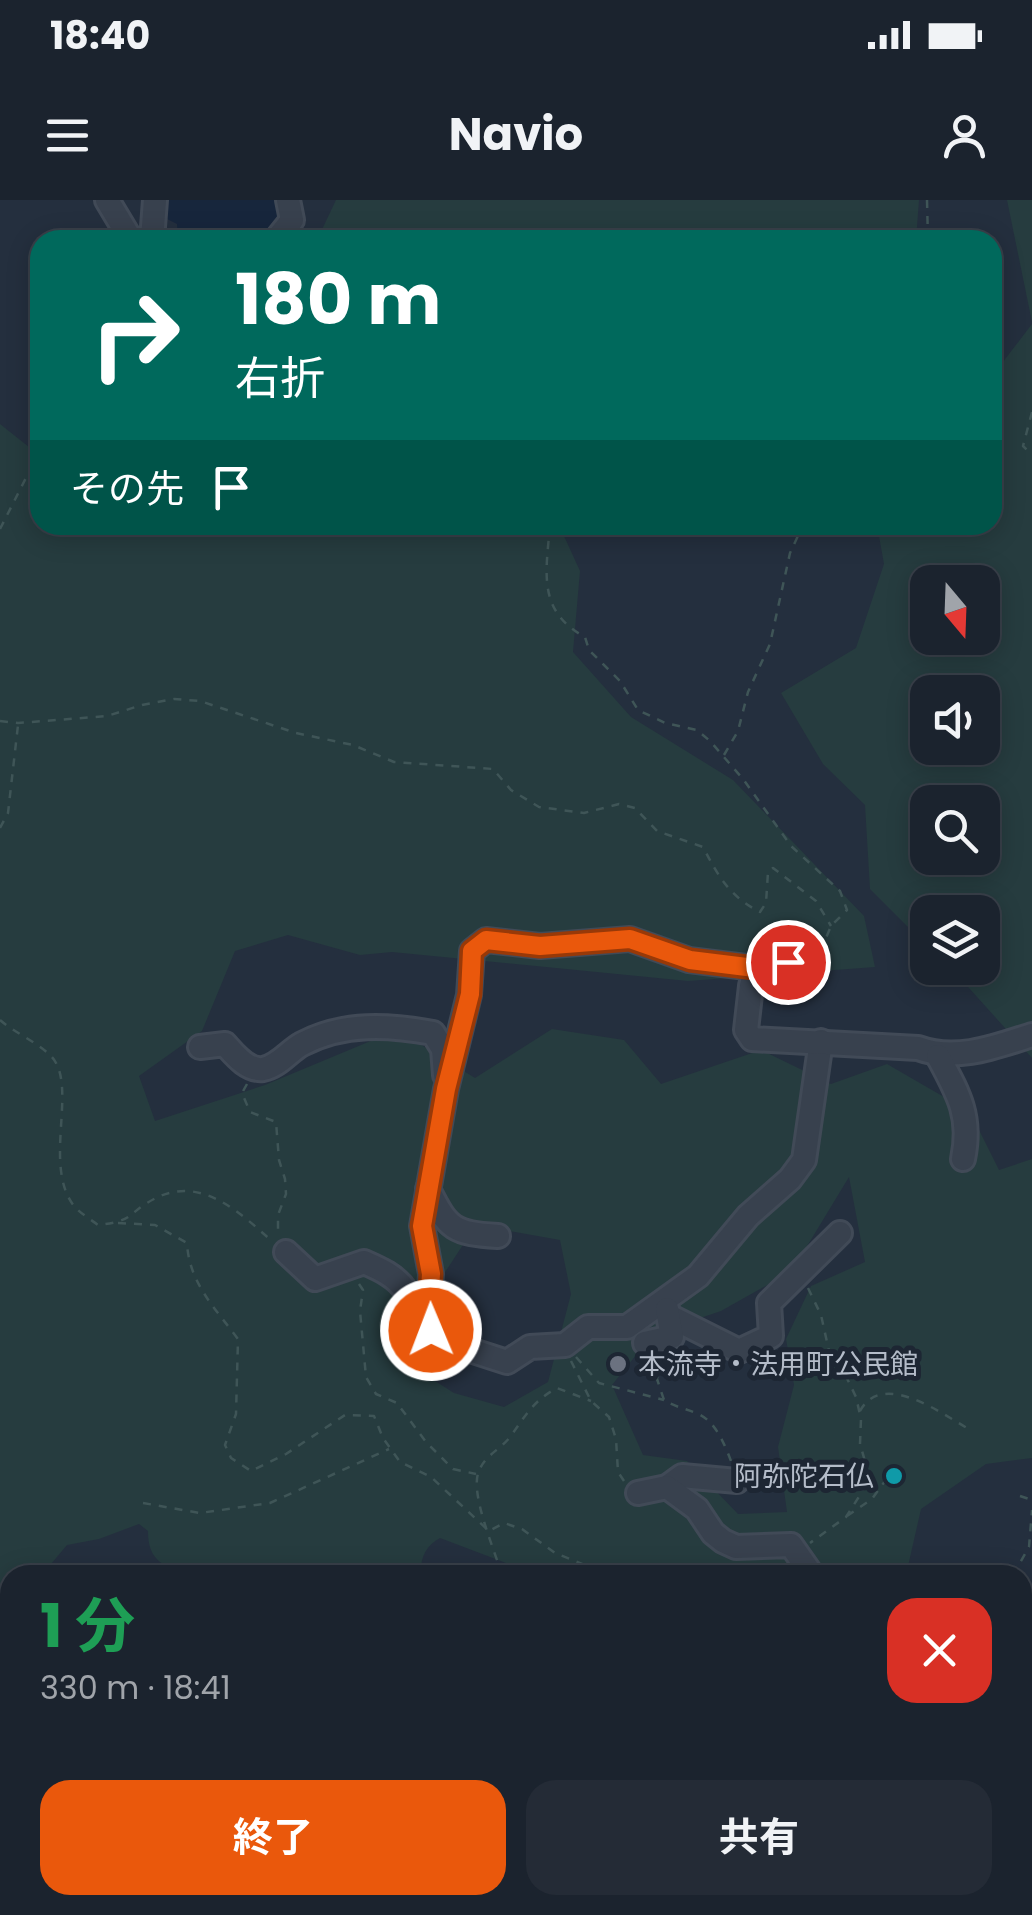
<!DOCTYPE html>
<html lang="ja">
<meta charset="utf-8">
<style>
:root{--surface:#1b232e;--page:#242b36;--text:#f1f3f6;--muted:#a0a4aa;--line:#39404a;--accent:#ea580c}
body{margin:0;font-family:Poppins,"Noto Sans JP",sans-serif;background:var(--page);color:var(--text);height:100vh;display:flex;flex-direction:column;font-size:38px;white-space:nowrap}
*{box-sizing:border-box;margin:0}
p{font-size:32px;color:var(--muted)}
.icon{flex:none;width:55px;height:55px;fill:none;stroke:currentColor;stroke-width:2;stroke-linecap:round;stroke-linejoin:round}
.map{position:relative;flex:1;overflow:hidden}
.drawer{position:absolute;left:0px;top:1365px;width:1032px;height:350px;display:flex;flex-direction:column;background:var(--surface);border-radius:30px 30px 0 0;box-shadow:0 5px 25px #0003,0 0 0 2px var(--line)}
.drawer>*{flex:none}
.banner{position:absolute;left:30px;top:30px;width:972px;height:305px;border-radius:30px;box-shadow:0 5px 25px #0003,0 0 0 2px var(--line);background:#00695c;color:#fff;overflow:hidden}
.needle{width:65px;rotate:161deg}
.fabs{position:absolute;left:910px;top:365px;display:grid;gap:20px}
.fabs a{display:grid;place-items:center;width:90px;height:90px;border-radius:20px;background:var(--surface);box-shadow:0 5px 25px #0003,0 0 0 2px var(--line);font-size:50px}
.pin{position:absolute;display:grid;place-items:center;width:85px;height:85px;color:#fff;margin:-42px;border:5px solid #fff;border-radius:50%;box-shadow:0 2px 10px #0007}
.me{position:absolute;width:110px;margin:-55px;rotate:359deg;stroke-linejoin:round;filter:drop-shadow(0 0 8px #0008)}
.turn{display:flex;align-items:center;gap:35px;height:210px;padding:0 40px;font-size:45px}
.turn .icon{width:130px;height:130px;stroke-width:2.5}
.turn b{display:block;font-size:70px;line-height:85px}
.then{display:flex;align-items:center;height:95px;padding:0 40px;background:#0003;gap:20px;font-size:38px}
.round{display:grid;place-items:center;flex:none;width:105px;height:105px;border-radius:30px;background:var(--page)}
.head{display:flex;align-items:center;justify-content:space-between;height:170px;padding:0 40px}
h1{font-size:60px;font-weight:700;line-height:75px;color:#1e9e55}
.button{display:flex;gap:20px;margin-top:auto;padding:20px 40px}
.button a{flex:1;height:115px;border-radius:30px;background:var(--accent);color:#fff;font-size:40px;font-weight:700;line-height:115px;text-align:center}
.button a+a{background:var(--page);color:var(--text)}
.status{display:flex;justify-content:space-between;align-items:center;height:70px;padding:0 50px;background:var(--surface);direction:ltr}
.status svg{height:28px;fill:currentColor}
header{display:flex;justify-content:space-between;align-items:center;height:130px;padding:0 40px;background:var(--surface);font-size:45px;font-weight:700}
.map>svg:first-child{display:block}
.green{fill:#263c3f;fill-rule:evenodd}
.water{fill:#17263c}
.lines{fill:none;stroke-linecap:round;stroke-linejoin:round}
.minor-casing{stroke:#414a57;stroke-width:28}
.major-casing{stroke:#414a57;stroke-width:32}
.path{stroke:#3f5557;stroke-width:2.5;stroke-dasharray:8 8;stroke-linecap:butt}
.minor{stroke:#38414e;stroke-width:22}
.major{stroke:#56606e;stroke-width:28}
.route-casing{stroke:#983908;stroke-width:25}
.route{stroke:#ea580c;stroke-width:18}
.worship-dot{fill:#6b7280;stroke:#1d2633;stroke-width:4}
.culture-dot{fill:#0f9aa8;stroke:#1d2633;stroke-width:4}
.labels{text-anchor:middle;stroke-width:10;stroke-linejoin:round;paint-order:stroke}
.poi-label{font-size:28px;fill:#b4bcc9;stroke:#1d2633;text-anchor:start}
</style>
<div class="status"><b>18:40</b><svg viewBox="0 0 49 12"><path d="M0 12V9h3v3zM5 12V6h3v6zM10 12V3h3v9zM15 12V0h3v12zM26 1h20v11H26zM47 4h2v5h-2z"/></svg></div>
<header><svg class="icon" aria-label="menu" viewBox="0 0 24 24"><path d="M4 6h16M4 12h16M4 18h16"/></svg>Navio<svg class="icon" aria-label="person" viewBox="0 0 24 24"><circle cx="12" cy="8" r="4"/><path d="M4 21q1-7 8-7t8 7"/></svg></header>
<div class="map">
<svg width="1032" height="1715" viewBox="0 0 1032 1715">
<rect width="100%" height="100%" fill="#242f3e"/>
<!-- green -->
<g class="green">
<path d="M336 0H919L916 40H317Z"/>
<path d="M1007 0H1032V122Z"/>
<path d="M1032 124V858L951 768H982V712H928L927 746 870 689 865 605 823 564 781 493 856 448 884 364 877 325H992L993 175ZM928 382H982V438H928ZM928 492H982V548H928ZM928 602H982V658H928Z"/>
<path d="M0 224 34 251 40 247V325H559L580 371 573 452 631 517 733 580 840 691 864 716 875 767 688 781 392 752 360 755 288 735 235 751 202 831 139 876 155 921 265 885 397 830 475 878 552 829 624 840 661 884 761 850 831 884 887 864 970 912 999 970 1032 959V1258L986 1264 921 1309 906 1375H538L440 1338C425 1346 420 1359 421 1375H183C160 1364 148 1358 148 1331L139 1324 99 1339 67 1345 51 1364 32 1375H10V1389L0 1397ZM849 977 865 1062 811 1086 786 1139 794 1185 778 1247 787 1312 738 1314 687 1261 643 1255 612 1185 653 1134 721 1111 792 1071ZM476 1025 560 1040 571 1094 548 1182 504 1207 454 1193 416 1169 436 1086Z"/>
<path d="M10 1445V1705H133L137 1715H0V1446Z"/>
<path d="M1032 1685V1715H802L793 1705H1022L1023 1688Z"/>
<rect x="419" y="1705" width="192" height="10"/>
</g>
<!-- water -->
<path class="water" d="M167 0H276L280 21 259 40H178L177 24 165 18Z"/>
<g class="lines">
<!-- minor casing -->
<g class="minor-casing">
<g id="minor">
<path d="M107 0 131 40"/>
<path d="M152 40 155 0"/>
<path d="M276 40 292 20 288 0"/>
<path d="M812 754 763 769 689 760 630 739 540 746 486 740 472 751 469 795 446 889 422 1026 431 1074 428 1117 431 1130 439 1140 507 1162 530 1147 565 1145 588 1127H627L698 1076 748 1016 790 979 804 960 821 841"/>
<path d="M763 769 753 778 751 786 746 830 752 839 918 848C956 862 995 847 1032 835"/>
<path d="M200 847 225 844C234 854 247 871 263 869 279 866 289 851 302 844 344 822 389 825 433 833L443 849 445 875"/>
<path d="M938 856C958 893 972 916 963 959"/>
<path d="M428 989C448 1030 454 1033 498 1036"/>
<path d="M286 1052 315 1079 364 1062C380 1069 396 1076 406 1091 414 1101 418 1109 428 1117"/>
<path d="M669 1116 739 1151 771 1136 769 1103 840 1033"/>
<path d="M645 1143 672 1137 667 1109"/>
<path d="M667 1287 682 1276 737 1281"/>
<path d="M638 1293 667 1287 697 1309 713 1333 723 1341 736 1347 791 1345 812 1375"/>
<path d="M1022 1585 1032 1584"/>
<path d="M627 1715 628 1705"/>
</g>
</g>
<!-- major casing -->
<g class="major-casing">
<g id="major">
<path d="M1022 1650 1032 1655"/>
<path d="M826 1715 835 1705"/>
</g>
</g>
<!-- path -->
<g class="path">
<path d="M927 0 928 40"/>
<path d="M1032 212 1023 246 1032 255"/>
<path d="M550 325C546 373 537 411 585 437L589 450 620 481 638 510 665 523 697 530 710 541 743 579 791 646 840 691 847 710 831 726 826 738"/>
<path d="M0 329 32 266"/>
<path d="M0 521 18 523 107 516 142 505 174 499 200 501 296 533 353 545 394 562 493 569 511 590 539 607 584 613 619 604 635 608 657 631 703 647C718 676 730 697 760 712L766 703 768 672 773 668 816 701 831 726"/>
<path d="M724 555 738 531 748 492 770 444 790 353 803 325"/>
<path d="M0 628 8 613 18 525"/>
<path d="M0 820C15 833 37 842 51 856 79 885 42 965 74 1006 80 1013 90 1019 98 1025 135 1021 126 1014 154 999 201 974 240 1013 273 1042"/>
<path d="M247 884 242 893 250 912 276 922 279 960 285 979 286 994 278 1015V1032"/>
<path d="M118 1023 155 1025 187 1043C189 1083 215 1108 238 1139L236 1214 225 1245 231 1258 251 1271 286 1254 345 1215 374 1216 383 1238 400 1262 431 1277 489 1331 504 1323 522 1329 555 1353 610 1375"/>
<path d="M359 1084 363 1090 360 1111 366 1177 376 1194 397 1203 426 1242 453 1269 476 1274"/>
<path d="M808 1088 821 1115 829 1151 842 1168 856 1197 861 1219 860 1244 867 1268 862 1292 846 1317 810 1343"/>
<path d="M576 1157 599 1183 664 1200"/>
<path d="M571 1161 591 1201 609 1217 616 1239 618 1272 624 1281"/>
<path d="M660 1161 657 1179 664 1200C675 1207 684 1208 696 1213 715 1220 724 1243 731 1261"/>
<path d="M860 1211C882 1170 941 1213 967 1228"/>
<path d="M1020 1296 1032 1300"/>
<path d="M143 1303 200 1313 270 1303 389 1249"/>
<path d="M847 1316 872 1299 893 1270"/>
<path d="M502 1375C495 1351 469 1292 479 1271 485 1255 500 1250 510 1237 526 1215 533 1201 557 1188L591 1201"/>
<path d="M720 1375 762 1366"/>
<path d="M1013 1375 1029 1347 1032 1310"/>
<path d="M1022 1427 1032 1425"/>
</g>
<!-- minor -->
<use href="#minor" class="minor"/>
<!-- major -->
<use href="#major" class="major"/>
</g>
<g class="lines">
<!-- route casing -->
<g class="route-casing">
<path id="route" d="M431 1130 428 1117 431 1074 422 1026 446 889 470 794 472 751 486 740 540 746 630 739 690 760 763 769 788 762"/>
</g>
<!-- route -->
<use href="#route" class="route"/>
</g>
<!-- markers -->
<circle class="worship-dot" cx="618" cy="1164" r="10"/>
<circle class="culture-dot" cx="894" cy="1276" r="10"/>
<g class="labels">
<!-- poi labels -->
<g class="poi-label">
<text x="638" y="1174">本流寺・法用町公民館</text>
<text x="874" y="1286" text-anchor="end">阿弥陀石仏</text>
</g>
</g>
</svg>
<div class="fabs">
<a><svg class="needle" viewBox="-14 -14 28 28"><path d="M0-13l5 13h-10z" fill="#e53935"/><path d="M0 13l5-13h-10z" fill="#a0a4aa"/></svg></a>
<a><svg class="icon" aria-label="sound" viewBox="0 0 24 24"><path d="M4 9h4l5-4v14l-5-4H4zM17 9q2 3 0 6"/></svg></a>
<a><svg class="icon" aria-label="search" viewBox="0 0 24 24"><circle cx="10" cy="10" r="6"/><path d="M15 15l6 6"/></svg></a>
<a><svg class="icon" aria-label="layers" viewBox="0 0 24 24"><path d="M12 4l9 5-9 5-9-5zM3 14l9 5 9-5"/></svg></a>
</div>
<div class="pin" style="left:788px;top:762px;background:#d93025"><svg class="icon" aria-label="arrive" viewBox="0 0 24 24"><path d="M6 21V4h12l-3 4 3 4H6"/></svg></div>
<svg class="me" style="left:431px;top:1130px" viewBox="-20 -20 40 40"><circle r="17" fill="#ea580c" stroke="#fff" stroke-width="3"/><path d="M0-11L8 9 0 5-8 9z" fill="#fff"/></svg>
<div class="banner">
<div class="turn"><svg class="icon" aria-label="right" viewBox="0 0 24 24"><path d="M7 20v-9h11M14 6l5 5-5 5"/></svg><div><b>180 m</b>右折</div></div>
<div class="then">その先<svg class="icon" aria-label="arrive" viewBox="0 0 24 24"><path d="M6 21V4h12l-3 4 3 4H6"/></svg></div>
</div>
<section class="drawer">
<div class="head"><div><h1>1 分</h1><p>330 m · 18:41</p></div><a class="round" style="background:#d93025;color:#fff"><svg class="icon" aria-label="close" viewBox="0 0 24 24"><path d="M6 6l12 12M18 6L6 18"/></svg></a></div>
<div class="button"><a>終了</a><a>共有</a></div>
</section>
</div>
